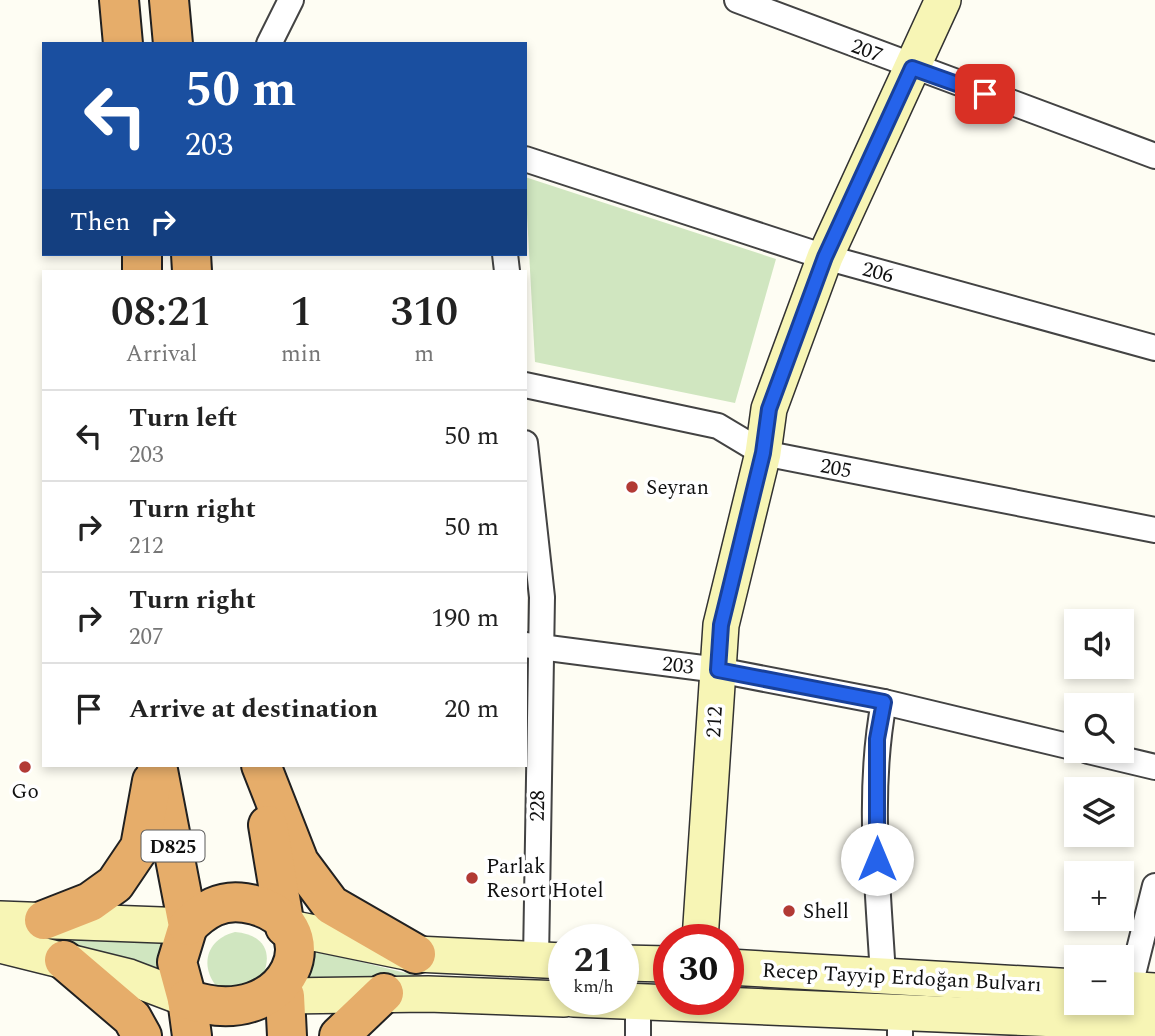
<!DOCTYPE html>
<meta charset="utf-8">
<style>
:root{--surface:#fff;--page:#f2f2f2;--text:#222;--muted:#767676;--line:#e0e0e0}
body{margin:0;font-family:Spectral,serif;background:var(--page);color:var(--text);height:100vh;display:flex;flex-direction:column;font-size:26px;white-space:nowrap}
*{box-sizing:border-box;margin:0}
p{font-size:23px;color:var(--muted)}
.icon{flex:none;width:38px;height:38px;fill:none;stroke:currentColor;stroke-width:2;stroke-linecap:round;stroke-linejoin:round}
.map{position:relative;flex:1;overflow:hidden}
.panel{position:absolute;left:42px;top:270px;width:485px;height:497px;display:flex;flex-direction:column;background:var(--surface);border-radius:0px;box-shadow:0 4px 10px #0003}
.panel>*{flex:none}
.banner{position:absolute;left:42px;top:42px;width:485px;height:214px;border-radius:0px;box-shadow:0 4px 10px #0003;background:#1a4fa0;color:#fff;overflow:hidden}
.controls{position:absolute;left:1064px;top:609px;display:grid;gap:14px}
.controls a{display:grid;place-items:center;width:70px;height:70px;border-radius:0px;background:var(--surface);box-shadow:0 4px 10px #0003;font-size:35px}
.speed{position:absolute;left:548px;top:924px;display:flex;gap:14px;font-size:35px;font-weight:700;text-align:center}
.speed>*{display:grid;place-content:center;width:91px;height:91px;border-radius:50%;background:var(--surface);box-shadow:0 4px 10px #0003;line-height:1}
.speed small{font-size:18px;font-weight:400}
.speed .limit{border:10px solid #d22;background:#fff;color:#111}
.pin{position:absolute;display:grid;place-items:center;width:60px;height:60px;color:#fff;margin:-30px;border-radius:14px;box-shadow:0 4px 10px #0006}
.me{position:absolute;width:77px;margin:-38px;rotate:0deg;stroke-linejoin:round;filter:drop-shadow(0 0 5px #0008)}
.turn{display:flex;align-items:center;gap:24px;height:147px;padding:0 28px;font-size:32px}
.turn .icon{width:91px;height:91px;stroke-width:2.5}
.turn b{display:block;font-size:49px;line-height:60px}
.then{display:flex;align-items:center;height:66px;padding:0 28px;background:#0003;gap:14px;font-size:26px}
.eta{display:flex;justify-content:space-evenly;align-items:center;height:119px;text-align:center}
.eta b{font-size:42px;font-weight:600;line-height:49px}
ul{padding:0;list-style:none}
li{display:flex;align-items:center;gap:21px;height:91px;padding:0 28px;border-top:2px solid var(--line)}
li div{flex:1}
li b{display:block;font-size:26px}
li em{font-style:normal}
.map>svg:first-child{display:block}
.green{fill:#d0e6c0}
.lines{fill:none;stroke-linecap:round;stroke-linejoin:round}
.street-casing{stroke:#434343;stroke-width:28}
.secondary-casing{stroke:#323232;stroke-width:38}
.highway-casing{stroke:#212121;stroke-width:42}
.street{stroke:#fff;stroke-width:24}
.secondary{stroke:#f7f5b5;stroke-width:35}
.highway{stroke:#e6ad6a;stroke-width:38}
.route-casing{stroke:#184099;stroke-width:18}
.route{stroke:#2563eb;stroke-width:12}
.poi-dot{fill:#b23a35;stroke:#fff;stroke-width:2.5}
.labels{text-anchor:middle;stroke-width:7;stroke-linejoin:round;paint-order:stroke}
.shield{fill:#fff;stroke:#585858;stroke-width:2}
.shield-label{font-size:19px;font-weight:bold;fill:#101010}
.street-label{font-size:21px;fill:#101010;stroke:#fff}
.poi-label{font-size:21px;fill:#101010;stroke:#fff;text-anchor:start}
</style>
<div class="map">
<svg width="1155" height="1036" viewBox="0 0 1155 1036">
<rect width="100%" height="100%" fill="#fefdf3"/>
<!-- green -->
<g class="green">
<path d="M525 177 776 259 735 403 535 362Z"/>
<path d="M235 932C272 935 274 963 255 989L217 987C199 965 207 939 235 932Z"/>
<path d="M168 936V981L73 951V937Z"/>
<path d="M300 947 414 975V981L301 987Z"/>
</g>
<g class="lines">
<!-- street casing -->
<g class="street-casing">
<g id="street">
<path d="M737 0 1155 156"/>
<path d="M269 44 291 0"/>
<path d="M525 159 825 257 1155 348"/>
<path d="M505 254 507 271"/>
<path d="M525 385 718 426 763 453 1155 530"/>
<path d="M525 443 542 597 536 960"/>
<path d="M525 645 718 670 884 702 1076 748"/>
<path d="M1088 751 1155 767"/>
<path d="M883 976C878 886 867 791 884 702"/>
<path d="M1129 990 1155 886"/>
<path d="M638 1036V1002"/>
<path d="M900 1036V1013"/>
</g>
</g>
<!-- secondary casing -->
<g class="secondary-casing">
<g id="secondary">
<path d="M0 919 188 926"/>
<path d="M285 927 416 954 564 961"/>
<path d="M700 940 721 625 763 453 769 409 825 257 943 0"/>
<path d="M0 945 129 977 187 999"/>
<path d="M623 963 668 964"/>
<path d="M728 967 1076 987"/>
<path d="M1122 989 1155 991"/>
<path d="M285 996 428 994 564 999"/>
<path d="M574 999 1155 1023"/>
</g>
</g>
<!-- highway casing -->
<g class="highway-casing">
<g id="highway">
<path d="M119 0 123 44"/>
<path d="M169 0 173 44"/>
<path d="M142 254V271"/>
<path d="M191 254 192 271"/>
<path d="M157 765 188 926 177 962 187 999 192 1036"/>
<path d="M261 765 299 862 331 905 416 954"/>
<path d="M268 825 285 927"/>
<path d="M44 920 90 902 115 884 140 847 152 781"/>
<path d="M64 960 132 1018 142 1036"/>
<path d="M285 996 287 1036"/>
<path d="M187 999C291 1036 338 918 245 903 221 899 204 910 188 926"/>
<path d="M339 1036 384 993"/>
</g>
</g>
<!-- street -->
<use href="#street" class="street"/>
<!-- secondary -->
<use href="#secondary" class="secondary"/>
<!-- highway -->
<use href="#highway" class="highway"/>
</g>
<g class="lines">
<!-- route casing -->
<g class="route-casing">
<path id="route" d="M877 859V739L884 702 718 670 721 625 763 453 769 409 825 257 912 68 985 94"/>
</g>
<!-- route -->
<use href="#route" class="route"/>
</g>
<!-- markers -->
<g class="poi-dot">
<circle cx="632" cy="487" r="7"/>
<circle cx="25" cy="767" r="7"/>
<circle cx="472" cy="878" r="7"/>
<circle cx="789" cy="911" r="7"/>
</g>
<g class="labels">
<!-- shield labels -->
<rect class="shield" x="141.5" y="830.5" width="63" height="31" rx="5"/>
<g class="shield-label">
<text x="173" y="853">D825</text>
</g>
<!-- street labels -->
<g class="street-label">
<text transform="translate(867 50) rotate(21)" y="7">207</text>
<text transform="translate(878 272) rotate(15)" y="7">206</text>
<text transform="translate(836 468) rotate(11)" y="7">205</text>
<text transform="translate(678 665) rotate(7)" y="7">203</text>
<text transform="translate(714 722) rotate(-86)" y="7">212</text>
<text transform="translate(537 806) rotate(-89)" y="7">228</text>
<text transform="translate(902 977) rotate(3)" y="7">Recep Tayyip Erdoğan Bulvarı</text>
</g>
<!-- poi labels -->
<g class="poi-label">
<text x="646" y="494">Seyran</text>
<text x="25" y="798" text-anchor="middle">Go</text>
<text x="486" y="873">Parlak<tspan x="486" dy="24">Resort Hotel</tspan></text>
<text x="803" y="918">Shell</text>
</g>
</g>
</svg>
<div class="controls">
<a><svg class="icon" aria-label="sound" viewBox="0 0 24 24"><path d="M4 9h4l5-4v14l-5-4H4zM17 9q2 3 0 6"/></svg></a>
<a><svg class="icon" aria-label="search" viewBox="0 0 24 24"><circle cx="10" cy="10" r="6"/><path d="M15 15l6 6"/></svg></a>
<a><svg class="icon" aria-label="layers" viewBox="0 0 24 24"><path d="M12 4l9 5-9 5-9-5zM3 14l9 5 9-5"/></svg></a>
<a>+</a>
<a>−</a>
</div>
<div class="speed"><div>21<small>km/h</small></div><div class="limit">30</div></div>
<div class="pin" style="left:985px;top:94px;background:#d93025"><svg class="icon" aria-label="arrive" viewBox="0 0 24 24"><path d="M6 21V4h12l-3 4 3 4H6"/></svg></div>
<svg class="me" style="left:877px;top:859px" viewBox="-20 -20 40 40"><circle r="19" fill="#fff"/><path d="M0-13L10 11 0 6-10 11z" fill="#2563eb"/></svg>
<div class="banner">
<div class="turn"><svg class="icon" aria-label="left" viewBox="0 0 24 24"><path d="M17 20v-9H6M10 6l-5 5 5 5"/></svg><div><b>50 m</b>203</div></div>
<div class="then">Then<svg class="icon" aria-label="right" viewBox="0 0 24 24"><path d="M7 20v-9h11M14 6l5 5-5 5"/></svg></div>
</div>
<section class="panel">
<div class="eta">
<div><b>08:21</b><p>Arrival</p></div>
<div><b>1</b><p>min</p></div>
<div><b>310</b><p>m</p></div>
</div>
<ul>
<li><svg class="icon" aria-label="left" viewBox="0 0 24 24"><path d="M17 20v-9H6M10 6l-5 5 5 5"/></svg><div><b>Turn left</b><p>203</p></div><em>50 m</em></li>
<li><svg class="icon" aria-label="right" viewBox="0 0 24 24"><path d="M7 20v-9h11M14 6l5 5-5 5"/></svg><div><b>Turn right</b><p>212</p></div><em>50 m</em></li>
<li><svg class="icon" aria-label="right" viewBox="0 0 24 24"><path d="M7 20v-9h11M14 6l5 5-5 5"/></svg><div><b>Turn right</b><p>207</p></div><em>190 m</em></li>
<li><svg class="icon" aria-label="arrive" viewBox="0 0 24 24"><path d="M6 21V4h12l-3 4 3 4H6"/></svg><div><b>Arrive at destination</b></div><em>20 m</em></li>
</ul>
</section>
</div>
